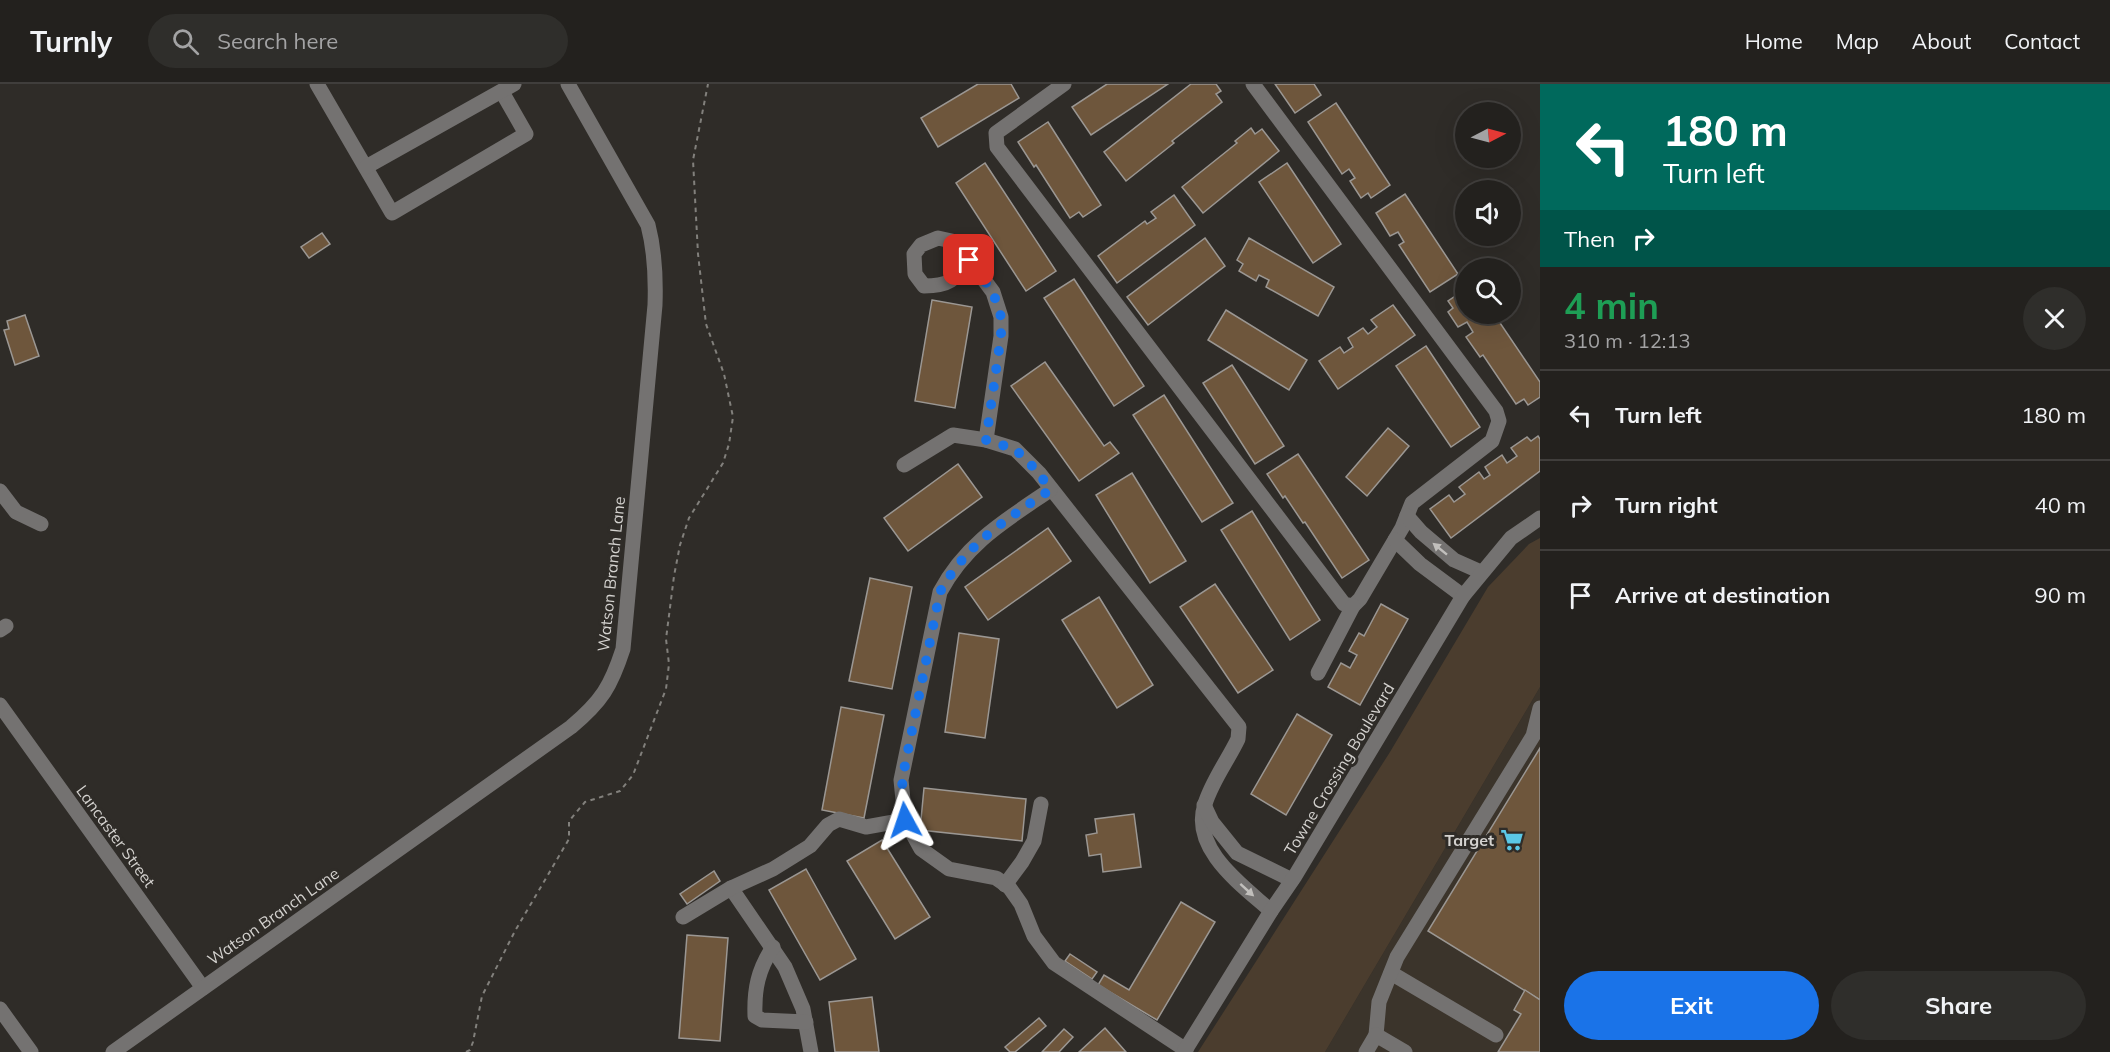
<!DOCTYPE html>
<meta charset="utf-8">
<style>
:root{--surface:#23211e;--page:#2f2e2b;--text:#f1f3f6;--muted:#a3a3a4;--line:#403e3c;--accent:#1a73e8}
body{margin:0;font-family:Mulish,sans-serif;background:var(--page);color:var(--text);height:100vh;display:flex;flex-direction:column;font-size:22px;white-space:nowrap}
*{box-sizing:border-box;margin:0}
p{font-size:20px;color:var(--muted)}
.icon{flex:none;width:33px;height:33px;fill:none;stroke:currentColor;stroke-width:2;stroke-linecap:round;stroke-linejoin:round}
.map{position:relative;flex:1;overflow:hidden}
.panel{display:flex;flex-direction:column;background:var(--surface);width:570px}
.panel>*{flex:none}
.top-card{background:#00695c;color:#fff;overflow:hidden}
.needle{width:39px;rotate:84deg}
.buttons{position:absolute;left:1455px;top:18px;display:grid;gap:12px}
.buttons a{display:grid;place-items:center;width:66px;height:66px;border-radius:50%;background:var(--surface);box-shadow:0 6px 24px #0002,0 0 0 2px var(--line);font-size:30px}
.pin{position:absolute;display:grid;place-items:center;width:51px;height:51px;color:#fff;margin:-26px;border-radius:12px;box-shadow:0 3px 9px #0006}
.me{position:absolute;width:66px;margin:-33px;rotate:355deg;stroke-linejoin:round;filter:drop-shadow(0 0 4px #0008)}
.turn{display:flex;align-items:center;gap:21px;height:126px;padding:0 24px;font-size:27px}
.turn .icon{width:78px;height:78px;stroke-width:2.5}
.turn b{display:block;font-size:42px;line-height:51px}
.then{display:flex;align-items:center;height:57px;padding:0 24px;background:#0003;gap:12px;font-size:22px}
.round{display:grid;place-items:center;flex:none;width:63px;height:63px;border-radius:32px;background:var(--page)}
.overview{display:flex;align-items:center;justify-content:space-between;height:102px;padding:0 24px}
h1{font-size:36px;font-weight:700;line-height:45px;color:#1e9e55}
.action{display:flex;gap:12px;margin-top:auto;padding:12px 24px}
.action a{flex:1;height:69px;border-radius:36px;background:var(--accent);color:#fff;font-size:24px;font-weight:700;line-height:69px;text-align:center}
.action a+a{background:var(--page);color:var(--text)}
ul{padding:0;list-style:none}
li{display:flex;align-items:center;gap:18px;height:90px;padding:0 24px;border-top:2px solid var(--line)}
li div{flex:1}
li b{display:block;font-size:22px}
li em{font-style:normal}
header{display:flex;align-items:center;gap:36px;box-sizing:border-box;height:84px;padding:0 30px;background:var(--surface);border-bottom:2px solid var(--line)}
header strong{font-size:28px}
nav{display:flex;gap:33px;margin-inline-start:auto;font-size:21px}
.search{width:420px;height:54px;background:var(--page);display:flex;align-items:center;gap:15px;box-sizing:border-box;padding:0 21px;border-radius:33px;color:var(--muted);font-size:22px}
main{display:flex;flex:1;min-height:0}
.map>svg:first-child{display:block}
.built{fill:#3b342b}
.green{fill:#4b3d2e}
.building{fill:#6e563c;stroke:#9b9793;stroke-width:1.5}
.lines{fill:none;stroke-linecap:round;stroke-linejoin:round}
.path{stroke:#82807c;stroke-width:2;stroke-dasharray:4.5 4.5;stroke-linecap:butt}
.minor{stroke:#747271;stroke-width:15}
.oneway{fill:#c1bfbc}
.route{stroke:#1a73e8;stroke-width:10;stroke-dasharray:0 18}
.labels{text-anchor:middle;stroke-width:6;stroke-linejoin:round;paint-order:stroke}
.street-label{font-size:16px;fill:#d4d2cf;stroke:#2f2c28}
.poi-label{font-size:16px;font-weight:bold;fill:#d4d2cf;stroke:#2f2c28;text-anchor:end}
</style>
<header>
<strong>Turnly</strong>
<div class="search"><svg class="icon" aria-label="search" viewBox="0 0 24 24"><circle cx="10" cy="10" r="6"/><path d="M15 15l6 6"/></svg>Search here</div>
<nav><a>Home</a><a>Map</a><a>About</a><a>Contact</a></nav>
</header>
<main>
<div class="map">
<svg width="1540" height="968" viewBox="0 0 1540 968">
<rect width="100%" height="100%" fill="#2f2c28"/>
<!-- built -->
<path class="built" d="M1540 603V968H1325Z"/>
<!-- green -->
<path class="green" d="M1540 454V603L1325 968H1198L1390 668 1488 503 1529 460Z"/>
<!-- building -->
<g class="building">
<path d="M978 0H1011L1019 14 938 63 921 34Z"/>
<path d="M1107 0H1168L1091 51 1072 23Z"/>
<path d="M1191 0H1216L1221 7 1216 10 1222 18 1172 57 1174 59 1126 97 1104 68Z"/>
<path d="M1275 0H1314L1321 11 1295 29Z"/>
<path d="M1336 19 1390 101 1371 114 1368 109 1361 114 1350 97 1355 94 1349 85 1342 90 1308 38Z"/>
<path d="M1048 38 1101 121 1083 133 1079 128 1070 134 1036 81 1034 83 1018 58Z"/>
<path d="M1251 44 1255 50 1262 45 1279 67 1203 129 1182 103 1237 59 1235 57Z"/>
<path d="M985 79 1056 187 1026 207 956 99Z"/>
<path d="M1287 79 1341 160 1313 179 1259 98Z"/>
<path d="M1405 110 1458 190 1430 208 1399 161 1404 158 1398 148 1390 152 1376 129Z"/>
<path d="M1174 111 1195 141 1117 199 1098 172 1145 137 1147 140 1156 134 1151 128Z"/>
<path d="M322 149 330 160 309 174 301 163Z"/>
<path d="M1205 154 1225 182 1148 241 1127 213Z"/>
<path d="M1249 154 1334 203 1318 232 1266 203 1269 196 1259 191 1256 197 1239 187 1243 180 1237 176Z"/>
<path d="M1074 195 1144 302 1114 322 1044 214Z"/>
<path d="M1466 205V230H1494L1540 298V313L1528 321 1524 315 1516 320 1483 271 1480 273 1466 253 1473 248 1467 238 1458 243 1448 228 1453 224 1448 217Z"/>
<path d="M932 216 972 223 955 324 915 317Z"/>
<path d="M1393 221 1415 251 1338 305 1319 277 1340 263 1344 269 1353 263 1348 254 1363 244 1368 250 1377 243 1371 236Z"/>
<path d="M1226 226 1307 276 1289 306 1208 256Z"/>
<path d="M25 231 39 272 15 281 4 246 9 245 7 237Z"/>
<path d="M1426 262 1480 343 1451 363 1396 282Z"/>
<path d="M1045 278 1104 362 1110 358 1119 369 1079 397 1011 302Z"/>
<path d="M1232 281 1284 362 1255 380 1203 299Z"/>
<path d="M1164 311 1233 419 1202 438 1133 331Z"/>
<path d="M1388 344 1409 362 1367 412 1346 393Z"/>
<path d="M1538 352 1540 355V387L1451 454 1430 425 1449 411 1454 418 1465 410 1459 403 1479 388 1484 395 1490 391 1485 383 1502 371 1507 379 1517 372 1511 364 1527 353 1531 357Z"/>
<path d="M1298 370 1369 476 1342 494 1305 438 1303 439 1285 412 1283 414 1267 390Z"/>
<path d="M958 380 982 413 908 467 884 434Z"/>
<path d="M1132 389 1186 477 1150 499 1096 411Z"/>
<path d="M1252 427 1320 536 1290 556 1221 446Z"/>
<path d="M1048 444 1071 477 988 536 965 503Z"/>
<path d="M870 494 912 503 892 605 849 597Z"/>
<path d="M1215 500 1273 586 1238 609 1180 523Z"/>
<path d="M1099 513 1153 601 1117 624 1062 536Z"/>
<path d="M1381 520 1408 535 1360 621 1328 603 1341 579 1350 584 1357 571 1349 567 1359 549 1364 552Z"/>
<path d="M959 549 999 555 985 654 945 648Z"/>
<path d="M841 623 884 631 864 734 822 726Z"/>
<path d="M1297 630 1332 651 1286 731 1251 710Z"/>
<path d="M1540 664V916L1428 847Z"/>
<path d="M924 704 1026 715 1022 757 920 746Z"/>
<path d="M1134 730 1141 783 1103 788 1101 770 1089 772 1086 751 1097 749 1095 735Z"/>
<path d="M882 756 930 833 895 855 847 777Z"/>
<path d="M806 785 856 875 820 896 769 806Z"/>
<path d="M714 787 720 797 687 820 680 810Z"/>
<path d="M1181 818 1215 838 1157 936 1098 901 1104 891 1129 906Z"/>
<path d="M687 851 728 854 720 957 679 954Z"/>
<path d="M1070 870 1097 888 1092 895 1065 877Z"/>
<path d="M1525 906 1540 916V968H1498L1521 930 1514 926Z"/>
<path d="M872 913 879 968H835L829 918Z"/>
<path d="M1039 934 1046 942 1015 968H1010L1005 963Z"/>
<path d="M1105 944 1126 968H1079Z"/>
<path d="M1064 945 1073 953 1059 968H1042Z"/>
</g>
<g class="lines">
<!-- path -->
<path class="path" d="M466 968 470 966 473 958 482 912 515 847 569 755V737L585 718 620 707 633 691 666 605 669 580 666 555 674 492 680 461 689 434 723 379 729 360 733 333 724 290 706 240 698 170 693 76 708 0"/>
<!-- minor -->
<g class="minor">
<path d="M317 0 392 129 526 50 502 8"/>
<path d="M1064 0 996 49 997 63 1344 520 1353 522 1360 515 1402 444 1412 419 1492 357 1499 337 1496 327 1253 0"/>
<path d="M366 83 514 0"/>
<path d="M969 176C955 196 949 202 924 202L915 190 914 170 921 161 938 154 956 158 993 208 1001 233V252L986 356"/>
<path d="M904 381 953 351 986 356 1015 365 1039 389 1239 643 1238 655C1228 676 1212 697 1205 720 1190 765 1242 801 1271 827"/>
<path d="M1050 406C1006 436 966 459 940 508L901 696 905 736 921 765 949 785 996 794 1009 803 1021 820 1034 852 1054 879 1186 966"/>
<path d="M0 407 16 428 41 440"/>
<path d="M1407 432 1421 448 1454 476 1481 488"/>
<path d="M1395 456 1420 480 1463 512"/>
<path d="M0 546 6 542"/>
<path d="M1318 589 1353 522"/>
<path d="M0 621 203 904"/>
<path d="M1204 721 1212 738 1237 769 1292 796"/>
<path d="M1005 801 1022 778 1034 757 1041 720"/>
<path d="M731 804 785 883 803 925 811 968"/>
<path d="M683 833 731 804 773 785 810 762 828 741 839 735 866 743 905 736"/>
<path d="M773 863C758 886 754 905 755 932L762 936 806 938"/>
<path d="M1391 889 1496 951"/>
<path d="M0 925 31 968"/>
<path d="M1376 951 1379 918 1397 873 1533 652 1540 624"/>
<path d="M113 968 571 643C602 617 611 602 623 565L655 221C656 193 655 168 648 141L568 0"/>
<path d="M1184 968 1271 827 1295 792 1463 512 1511 454 1540 434"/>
<path d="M1366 968 1376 951 1405 968"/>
</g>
</g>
<!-- one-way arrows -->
<defs><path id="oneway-solid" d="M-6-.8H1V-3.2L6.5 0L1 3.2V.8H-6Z" transform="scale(1.5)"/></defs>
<g class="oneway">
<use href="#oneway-solid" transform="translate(1440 465) rotate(-141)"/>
<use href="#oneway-solid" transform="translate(1247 806) rotate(42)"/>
</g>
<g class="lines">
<!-- route -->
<path class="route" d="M905 736 902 696 940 508C966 460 1006 436 1050 406L1039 389 1015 365 986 356 1001 252V233L993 208 969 176"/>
</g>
<!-- icons -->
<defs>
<g id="supermarket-bare" transform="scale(1.8)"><path d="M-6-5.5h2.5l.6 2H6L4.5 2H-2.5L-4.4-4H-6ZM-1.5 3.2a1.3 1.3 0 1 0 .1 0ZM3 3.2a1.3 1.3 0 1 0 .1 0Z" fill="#5bc8e6" stroke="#2f2c28" stroke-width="2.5" paint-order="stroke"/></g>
</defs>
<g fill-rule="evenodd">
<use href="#supermarket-bare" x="1512" y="756"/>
</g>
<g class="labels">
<!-- street labels -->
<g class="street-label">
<text transform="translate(611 490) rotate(-84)" y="6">Watson Branch Lane</text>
<text transform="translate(1339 685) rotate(-59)" y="6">Towne Crossing Boulevard</text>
<text transform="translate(116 752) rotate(54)" y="6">Lancaster Street</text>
<text transform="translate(273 832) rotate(-35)" y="6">Watson Branch Lane</text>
</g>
<!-- poi labels -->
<g class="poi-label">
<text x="1494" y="762">Target</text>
</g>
</g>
</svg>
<div class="buttons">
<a><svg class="needle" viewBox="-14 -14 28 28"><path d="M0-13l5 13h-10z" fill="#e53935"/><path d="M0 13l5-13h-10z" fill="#a3a3a4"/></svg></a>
<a><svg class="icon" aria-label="sound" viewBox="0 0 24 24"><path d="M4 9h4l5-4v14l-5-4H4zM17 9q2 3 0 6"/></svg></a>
<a><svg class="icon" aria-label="search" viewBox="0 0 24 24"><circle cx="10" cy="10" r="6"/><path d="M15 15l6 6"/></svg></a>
</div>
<div class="pin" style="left:969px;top:176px;background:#d93025"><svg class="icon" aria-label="arrive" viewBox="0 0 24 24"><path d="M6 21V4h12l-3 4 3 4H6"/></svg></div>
<svg class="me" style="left:905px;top:736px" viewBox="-20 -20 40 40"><path d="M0-17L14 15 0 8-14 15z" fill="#1a73e8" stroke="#fff" stroke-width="4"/></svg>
</div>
<section class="panel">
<div class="top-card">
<div class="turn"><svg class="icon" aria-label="left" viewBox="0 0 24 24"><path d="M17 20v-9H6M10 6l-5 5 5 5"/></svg><div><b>180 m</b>Turn left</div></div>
<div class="then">Then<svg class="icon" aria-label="right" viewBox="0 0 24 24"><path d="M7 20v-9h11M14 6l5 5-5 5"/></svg></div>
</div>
<div class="overview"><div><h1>4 min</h1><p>310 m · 12:13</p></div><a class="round"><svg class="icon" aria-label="close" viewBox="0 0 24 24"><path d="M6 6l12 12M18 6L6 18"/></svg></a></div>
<ul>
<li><svg class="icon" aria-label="left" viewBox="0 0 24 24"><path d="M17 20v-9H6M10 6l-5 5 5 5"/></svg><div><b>Turn left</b></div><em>180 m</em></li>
<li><svg class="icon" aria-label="right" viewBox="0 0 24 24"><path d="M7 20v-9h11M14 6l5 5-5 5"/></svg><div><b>Turn right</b></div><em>40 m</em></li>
<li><svg class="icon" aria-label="arrive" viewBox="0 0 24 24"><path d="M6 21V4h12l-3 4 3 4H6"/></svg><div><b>Arrive at destination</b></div><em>90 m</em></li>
</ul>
<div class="action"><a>Exit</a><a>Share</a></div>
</section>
</main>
